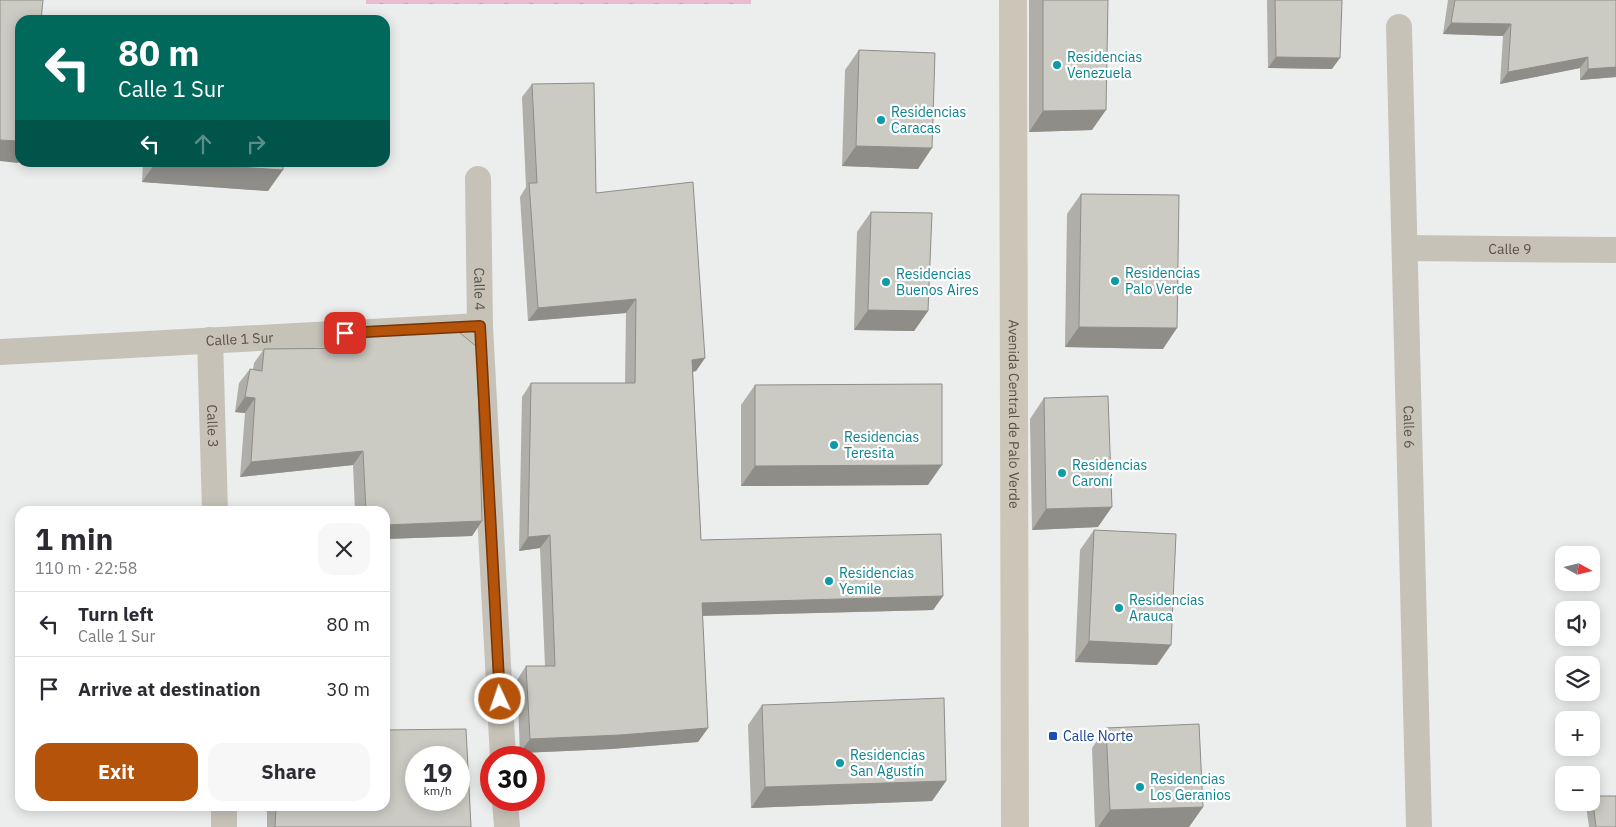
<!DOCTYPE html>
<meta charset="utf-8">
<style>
:root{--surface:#fff;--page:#f7f7f7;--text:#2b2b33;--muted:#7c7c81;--line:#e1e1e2;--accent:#b45309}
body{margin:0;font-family:"IBM Plex Sans",sans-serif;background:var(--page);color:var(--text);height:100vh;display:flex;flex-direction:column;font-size:19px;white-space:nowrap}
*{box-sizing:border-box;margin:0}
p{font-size:16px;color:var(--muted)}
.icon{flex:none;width:28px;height:28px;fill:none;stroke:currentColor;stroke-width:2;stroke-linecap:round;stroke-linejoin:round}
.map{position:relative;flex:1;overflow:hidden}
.panel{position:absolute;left:15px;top:506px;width:375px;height:305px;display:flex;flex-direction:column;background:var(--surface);border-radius:15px;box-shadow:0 2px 12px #0003}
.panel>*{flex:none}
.banner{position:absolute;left:15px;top:15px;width:375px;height:152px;border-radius:15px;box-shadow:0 2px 12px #0003;background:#00695c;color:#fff;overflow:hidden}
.needle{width:32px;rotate:98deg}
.buttons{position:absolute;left:1555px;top:546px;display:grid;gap:10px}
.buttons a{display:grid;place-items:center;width:45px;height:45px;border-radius:10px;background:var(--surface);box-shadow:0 2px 12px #0003;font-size:25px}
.speed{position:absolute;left:405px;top:746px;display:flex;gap:10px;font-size:25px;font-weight:700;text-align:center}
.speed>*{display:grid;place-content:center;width:65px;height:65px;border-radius:50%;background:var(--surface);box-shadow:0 2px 12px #0003;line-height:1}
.speed small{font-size:12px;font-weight:400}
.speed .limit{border:8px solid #d22;background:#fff;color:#111}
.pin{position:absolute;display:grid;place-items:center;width:42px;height:42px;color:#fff;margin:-21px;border-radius:10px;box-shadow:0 2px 8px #0006}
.me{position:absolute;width:55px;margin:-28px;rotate:357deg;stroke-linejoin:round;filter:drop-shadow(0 0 4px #0008)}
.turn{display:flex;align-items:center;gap:18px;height:105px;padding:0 20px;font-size:22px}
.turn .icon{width:65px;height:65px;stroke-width:2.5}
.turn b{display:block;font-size:35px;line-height:42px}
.lanes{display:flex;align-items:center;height:48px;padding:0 20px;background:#0003;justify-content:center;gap:25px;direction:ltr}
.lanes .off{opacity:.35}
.round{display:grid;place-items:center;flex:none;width:52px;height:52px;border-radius:15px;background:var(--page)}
.overview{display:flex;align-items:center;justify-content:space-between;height:85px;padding:0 20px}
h1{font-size:30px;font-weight:800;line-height:38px}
.cta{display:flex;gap:10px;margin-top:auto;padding:10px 20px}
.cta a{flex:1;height:58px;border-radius:15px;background:var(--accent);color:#fff;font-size:20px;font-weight:800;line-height:58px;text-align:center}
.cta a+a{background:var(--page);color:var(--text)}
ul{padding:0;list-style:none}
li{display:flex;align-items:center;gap:15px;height:65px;padding:0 20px;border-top:1px solid var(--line)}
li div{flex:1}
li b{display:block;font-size:19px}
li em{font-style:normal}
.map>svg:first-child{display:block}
.park{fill:url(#park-crowns)}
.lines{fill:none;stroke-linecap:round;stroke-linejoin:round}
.street{stroke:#c7c2b8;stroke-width:26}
.secondary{stroke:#ccc6b8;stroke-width:28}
.wall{fill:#afaea8}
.shaded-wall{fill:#8e8d88}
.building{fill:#cbcac3;stroke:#8e8d88;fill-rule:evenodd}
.route-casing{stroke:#753606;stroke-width:12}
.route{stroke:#b45309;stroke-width:9}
.culture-dot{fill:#0f9aa8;stroke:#fff;stroke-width:2}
.transit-dot{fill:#1a4fb4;stroke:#fff;stroke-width:2}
.labels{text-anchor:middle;stroke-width:4.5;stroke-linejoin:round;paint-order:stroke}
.culture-label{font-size:14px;fill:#0d838f;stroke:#fff;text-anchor:start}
.street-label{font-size:14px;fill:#575146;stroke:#fff}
.transit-label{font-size:14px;fill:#164399;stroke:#fff;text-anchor:start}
</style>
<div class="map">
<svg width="1616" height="827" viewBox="0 0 1616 827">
<defs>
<pattern id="park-crowns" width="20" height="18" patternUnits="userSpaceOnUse" patternTransform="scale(1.25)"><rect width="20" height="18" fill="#eabcd0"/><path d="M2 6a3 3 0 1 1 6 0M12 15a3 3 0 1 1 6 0" fill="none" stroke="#c09bab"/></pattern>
</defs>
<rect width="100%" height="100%" fill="#eceeee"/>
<!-- park -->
<rect class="park" x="366" y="0" width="385" height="4"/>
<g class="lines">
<!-- street -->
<g class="street">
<path id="s1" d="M1399 27 1419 827"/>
<path id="s2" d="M478 179 480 326 503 758"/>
<path id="s3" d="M1405 248 1616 250"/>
<path id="s4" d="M210 340 215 511"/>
<path id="s5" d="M0 352 480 326"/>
<path d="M505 800 507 827"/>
<path d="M224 806V827"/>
</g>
<!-- secondary -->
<path class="secondary" id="s6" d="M1013 0 1015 827"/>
</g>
<!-- wall -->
<g class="wall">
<path d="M1029 0H1108L1092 130 1029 132Z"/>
<path d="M1267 0H1342L1332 69 1268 68Z"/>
<path d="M1448 0H1616V77L1580 80V68L1500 84 1503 36 1443 34Z"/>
<path d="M859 50 918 169 842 166 845 70Z"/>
<path d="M532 84 596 193 705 358 696 371 693 372 701 540 943 596 933 610 702 616 708 728 698 742 611 749 520 753 517 680 526 666H545L540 548 519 551 522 397 531 383H625L626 313 528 321 520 197 526 187 522 97Z"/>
<path d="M143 162H283L268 191 142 182Z"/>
<path d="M1081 194 1163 349 1065 347 1067 214Z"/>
<path d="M871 212 928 311 914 331 854 330 857 232Z"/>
<path d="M358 334 482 521 472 536 385 539V511H355L353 465 240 477 245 413 235 412 239 383 250 369H253L254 363 264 349 348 348Z"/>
<path d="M755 385 928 485 741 486V405Z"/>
<path d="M1044 398 1098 527 1032 530 1030 419Z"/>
<path d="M1094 530 1157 665 1075 662 1080 550Z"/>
<path d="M762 705 946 781 932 801 751 808 748 725Z"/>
<path d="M1106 728 1203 807 1189 827H1095L1092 748Z"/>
<path d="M1592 796 1616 827H1589L1586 805 1588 802H1591V798Z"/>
<path d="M267 806H385L471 827H267Z"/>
</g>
<!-- shaded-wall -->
<g class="shaded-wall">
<path d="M1451 23 1511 24 1503 36 1443 34Z"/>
<path d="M1276 57 1340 58 1332 69 1268 68Z"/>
<path d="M1588 57 1580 68 1500 84 1508 72Z"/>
<path d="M1616 67V77L1580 80 1588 69Z"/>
<path d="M1106 110 1092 130 1029 132 1043 111Z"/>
<path d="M0 140 20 141V160L18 163 0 161Z"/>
<path d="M856 146 932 148 918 169 842 166Z"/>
<path d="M156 162H162L283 170 268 191 142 182Z"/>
<path d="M636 299 626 313 528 321 538 308Z"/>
<path d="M868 310 928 311 914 331 854 330Z"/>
<path d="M1079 327 1177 328 1163 349 1065 347Z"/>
<path d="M705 358 696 371 683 373 692 360Z"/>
<path d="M245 397 255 398 245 413 235 412Z"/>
<path d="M363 451 353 465 240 477 251 462Z"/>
<path d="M942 465 928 485 741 486 755 466Z"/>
<path d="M1112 507 1098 527 1032 530 1046 509Z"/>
<path d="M482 521 472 536 385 539V525Z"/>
<path d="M550 535 540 548 519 551 528 537Z"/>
<path d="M943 596 933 610 692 616 702 603Z"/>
<path d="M1089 641 1171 645 1157 665 1075 662Z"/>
<path d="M708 728 698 742 611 749 520 753 530 739Z"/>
<path d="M946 781 932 801 751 808 765 787Z"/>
<path d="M1203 807 1189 827H1098L1110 810Z"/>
</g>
<!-- building -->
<g class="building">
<path d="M0 0H43L41 20H20V141L0 140Z"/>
<path d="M1043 0H1108L1106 110 1043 111Z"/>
<path d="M1275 0H1342L1340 58 1276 57Z"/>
<path d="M1455 0H1616V67L1588 69V57L1508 72 1511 24 1451 23Z"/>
<path d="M859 50 935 53 932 148 856 146Z"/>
<path d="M594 83 596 193 693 182 705 358 692 360 701 540 941 534 943 596 702 603 708 728 620 735 530 739 526 666H555L550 535 528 537 531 383H635L636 299 538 308 529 183H537L532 84Z"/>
<path d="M162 162H283V170Z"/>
<path d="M1081 194 1179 195 1177 328 1079 327Z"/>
<path d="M871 212 932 213 928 311 868 310Z"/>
<path d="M454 328 477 347 482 521 385 525V511H366L363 451 251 462 255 398 245 397 250 369 262 371 264 349 358 348V334Z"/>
<path d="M942 384V465L755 466V385Z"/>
<path d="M1108 396 1112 507 1046 509 1044 398Z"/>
<path d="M1094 530 1176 534 1171 645 1089 641Z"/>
<path d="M944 698 946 781 765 787 762 705Z"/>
<path d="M1199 724 1203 807 1110 810 1106 728Z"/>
<path d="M466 729 471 827H275L276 806H385V730ZM416 758H459V800H416Z"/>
<path d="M1592 796H1616V827H1596Z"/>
</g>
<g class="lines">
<!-- route casing -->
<g class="route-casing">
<path id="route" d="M345 333 480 326 500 699"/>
</g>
<!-- route -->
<use href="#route" class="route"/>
</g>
<!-- markers -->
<g class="culture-dot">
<circle cx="1057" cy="65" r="5"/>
<circle cx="881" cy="120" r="5"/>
<circle cx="1115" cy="281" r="5"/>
<circle cx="886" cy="282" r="5"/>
<circle cx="834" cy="445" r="5"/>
<circle cx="1062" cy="473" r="5"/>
<circle cx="829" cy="581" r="5"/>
<circle cx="1119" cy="608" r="5"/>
<circle cx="840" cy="763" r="5"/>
<circle cx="1140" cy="787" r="5"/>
</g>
<rect class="transit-dot" x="1048" y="731" width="10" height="10" rx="2.5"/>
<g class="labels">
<!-- culture labels -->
<g class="culture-label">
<text x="1067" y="62">Residencias<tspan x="1067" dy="16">Venezuela</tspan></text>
<text x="891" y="117">Residencias<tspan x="891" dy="16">Caracas</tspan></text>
<text x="1125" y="278">Residencias<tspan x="1125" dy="16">Palo Verde</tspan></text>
<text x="896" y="279">Residencias<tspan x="896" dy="16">Buenos Aires</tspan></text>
<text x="844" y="442">Residencias<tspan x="844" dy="16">Teresita</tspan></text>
<text x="1072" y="470">Residencias<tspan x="1072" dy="16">Caroní</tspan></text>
<text x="839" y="578">Residencias<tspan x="839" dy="16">Yemile</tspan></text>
<text x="1129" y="605">Residencias<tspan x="1129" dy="16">Arauca</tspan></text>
<text x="850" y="760">Residencias<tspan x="850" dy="16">San Agustín</tspan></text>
<text x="1150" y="784">Residencias<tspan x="1150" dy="16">Los Geranios</tspan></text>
</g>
<!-- street labels -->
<g class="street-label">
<text dy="5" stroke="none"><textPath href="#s3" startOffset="105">Calle 9</textPath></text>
<text dy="5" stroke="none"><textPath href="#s2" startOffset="110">Calle 4</textPath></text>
<text dy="5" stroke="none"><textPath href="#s5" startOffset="240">Calle 1 Sur</textPath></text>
<text dy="5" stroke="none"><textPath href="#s6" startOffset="414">Avenida Central de Palo Verde</textPath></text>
<text dy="5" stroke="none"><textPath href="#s4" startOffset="86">Calle 3</textPath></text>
<text dy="5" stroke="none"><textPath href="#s1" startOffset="400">Calle 6</textPath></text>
</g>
<!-- transit labels -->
<g class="transit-label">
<text x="1063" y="741">Calle Norte</text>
</g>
</g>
</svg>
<div class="buttons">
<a><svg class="needle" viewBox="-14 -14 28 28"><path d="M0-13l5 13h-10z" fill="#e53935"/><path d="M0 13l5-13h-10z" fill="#7c7c81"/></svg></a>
<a><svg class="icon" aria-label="sound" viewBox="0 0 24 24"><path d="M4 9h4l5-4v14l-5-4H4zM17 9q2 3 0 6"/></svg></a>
<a><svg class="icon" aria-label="layers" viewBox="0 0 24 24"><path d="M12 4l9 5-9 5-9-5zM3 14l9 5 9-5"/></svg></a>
<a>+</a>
<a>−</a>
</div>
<div class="speed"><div>19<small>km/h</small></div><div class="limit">30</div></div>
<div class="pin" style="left:345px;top:333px;background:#d93025"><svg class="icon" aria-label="arrive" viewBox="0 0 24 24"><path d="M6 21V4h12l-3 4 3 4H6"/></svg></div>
<svg class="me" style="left:500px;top:699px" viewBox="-20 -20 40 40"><circle r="17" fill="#b45309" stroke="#fff" stroke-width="3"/><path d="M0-11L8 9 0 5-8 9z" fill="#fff"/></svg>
<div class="banner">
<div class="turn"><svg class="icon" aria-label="left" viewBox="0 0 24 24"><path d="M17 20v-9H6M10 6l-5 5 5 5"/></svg><div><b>80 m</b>Calle 1 Sur</div></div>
<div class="lanes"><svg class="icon" aria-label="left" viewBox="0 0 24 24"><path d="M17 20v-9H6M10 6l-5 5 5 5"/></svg><svg class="icon off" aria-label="ahead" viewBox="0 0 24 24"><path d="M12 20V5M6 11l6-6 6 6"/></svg><svg class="icon off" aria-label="right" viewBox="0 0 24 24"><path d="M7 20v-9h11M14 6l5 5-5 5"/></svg></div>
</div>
<section class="panel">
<div class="overview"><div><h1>1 min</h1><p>110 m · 22:58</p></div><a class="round"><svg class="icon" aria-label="close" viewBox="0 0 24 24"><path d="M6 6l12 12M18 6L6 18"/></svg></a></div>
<ul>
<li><svg class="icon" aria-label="left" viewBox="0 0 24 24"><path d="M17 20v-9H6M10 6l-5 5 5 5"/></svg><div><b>Turn left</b><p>Calle 1 Sur</p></div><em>80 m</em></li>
<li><svg class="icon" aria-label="arrive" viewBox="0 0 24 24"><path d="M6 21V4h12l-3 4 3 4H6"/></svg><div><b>Arrive at destination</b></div><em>30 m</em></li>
</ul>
<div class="cta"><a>Exit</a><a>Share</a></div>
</section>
</div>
